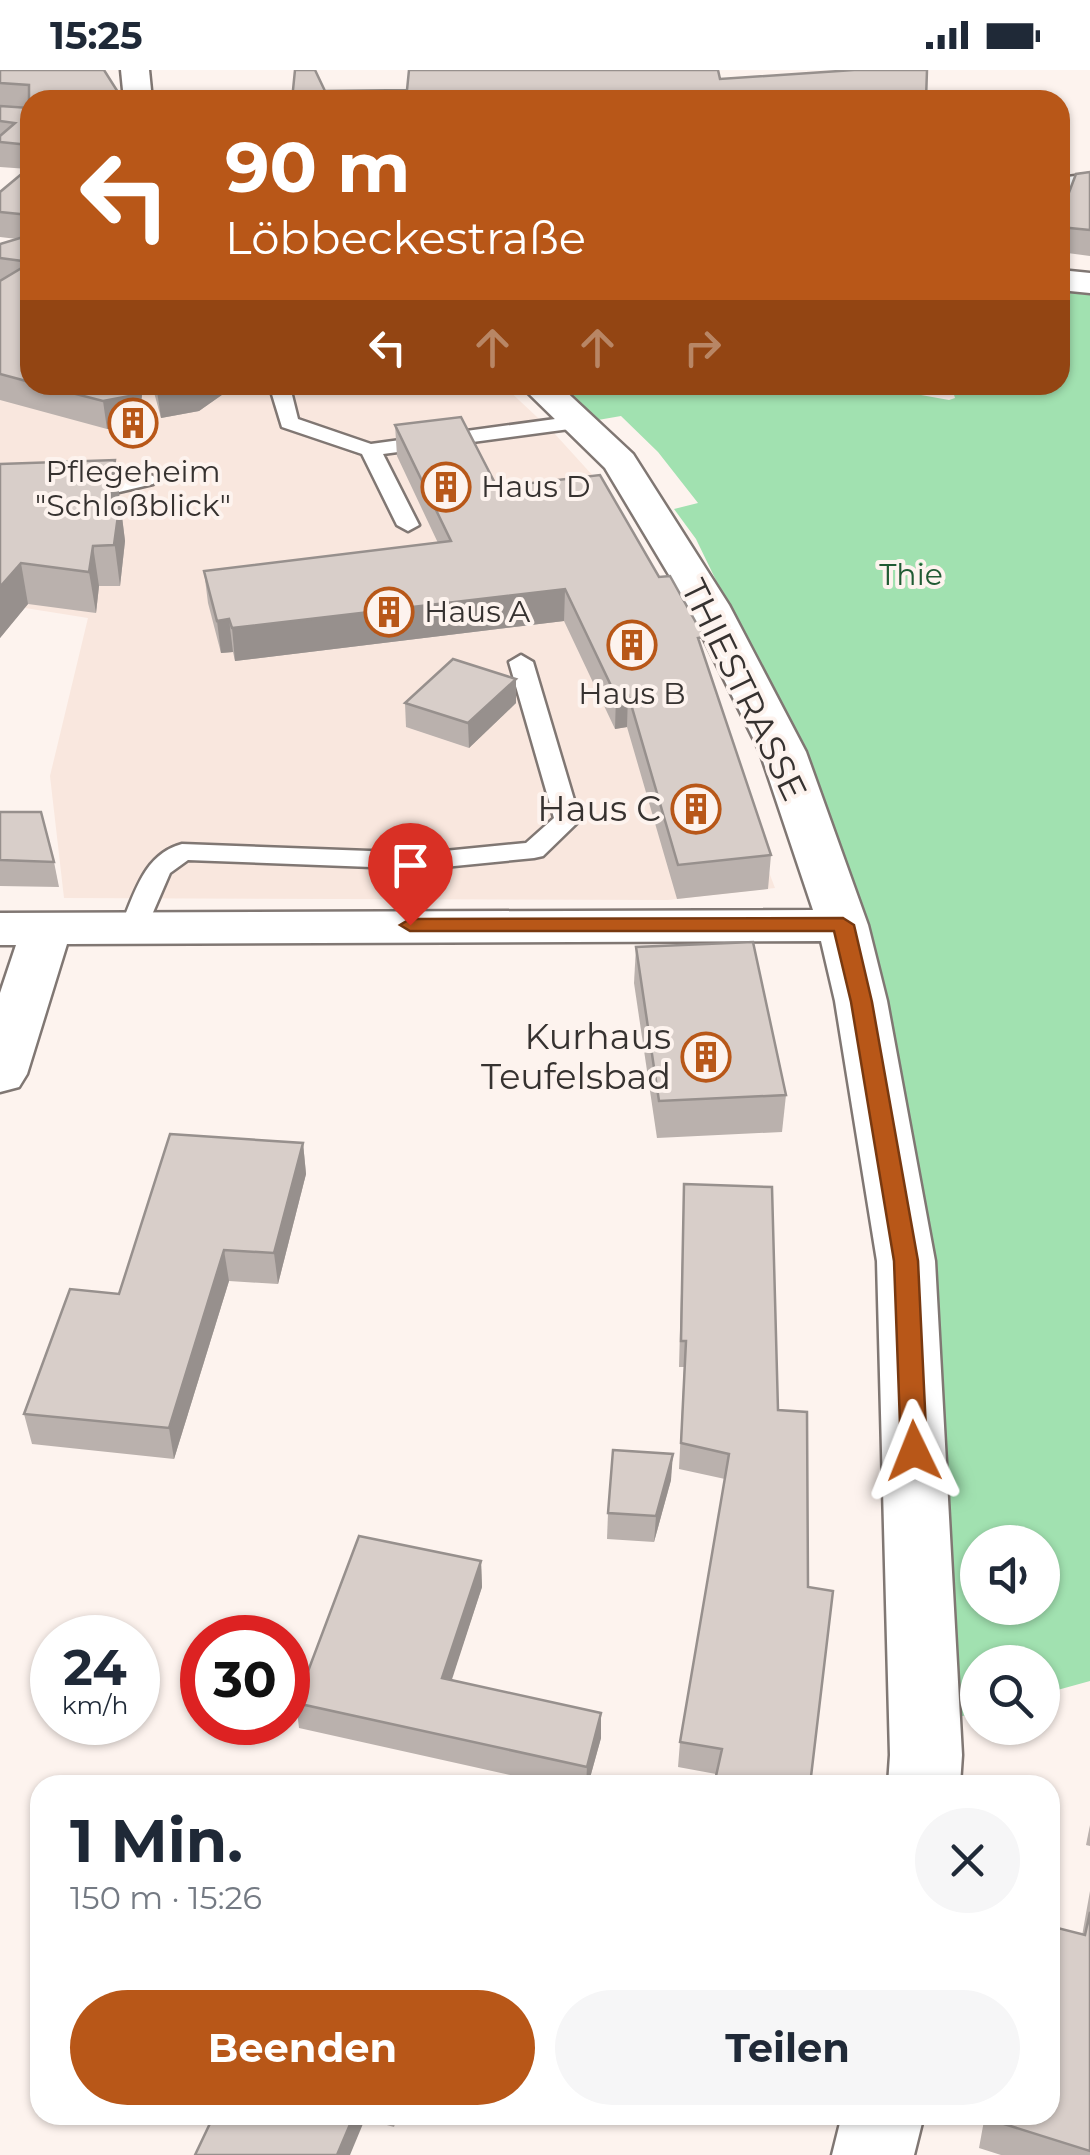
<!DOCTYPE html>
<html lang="de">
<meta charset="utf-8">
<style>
:root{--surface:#fff;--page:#f6f6f7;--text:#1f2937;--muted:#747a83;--accent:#b85718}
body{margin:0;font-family:Montserrat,sans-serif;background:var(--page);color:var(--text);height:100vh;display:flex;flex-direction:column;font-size:38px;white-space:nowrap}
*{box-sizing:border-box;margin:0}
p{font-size:32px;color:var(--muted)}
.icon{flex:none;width:55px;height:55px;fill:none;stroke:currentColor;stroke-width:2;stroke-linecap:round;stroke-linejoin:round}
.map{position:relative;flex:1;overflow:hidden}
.side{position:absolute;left:30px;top:1705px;width:1030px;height:350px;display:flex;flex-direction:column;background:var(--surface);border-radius:30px;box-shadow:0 2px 8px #0004}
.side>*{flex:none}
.hud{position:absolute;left:20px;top:20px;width:1050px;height:305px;border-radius:30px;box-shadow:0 2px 8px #0004;background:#b85718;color:#fff;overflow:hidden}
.buttons{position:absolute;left:960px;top:1455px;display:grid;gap:20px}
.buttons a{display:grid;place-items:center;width:100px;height:100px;border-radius:50%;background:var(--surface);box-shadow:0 2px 8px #0004;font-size:50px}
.speed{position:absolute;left:30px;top:1545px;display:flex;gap:20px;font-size:50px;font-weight:700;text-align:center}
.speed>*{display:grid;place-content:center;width:130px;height:130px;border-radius:50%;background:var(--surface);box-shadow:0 2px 8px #0004;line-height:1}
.speed small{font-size:25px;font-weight:400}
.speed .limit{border:15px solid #d22;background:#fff;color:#111}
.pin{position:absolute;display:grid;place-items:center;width:85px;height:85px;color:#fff;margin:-102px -42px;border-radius:50% 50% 50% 0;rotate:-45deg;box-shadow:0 0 10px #0007}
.pin .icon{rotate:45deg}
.me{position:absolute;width:110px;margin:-55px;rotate:358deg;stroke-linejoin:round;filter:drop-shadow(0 0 8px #0008)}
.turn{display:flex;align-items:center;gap:35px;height:210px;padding:0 40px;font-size:45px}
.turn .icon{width:130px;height:130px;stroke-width:2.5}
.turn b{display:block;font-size:70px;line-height:85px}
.lanes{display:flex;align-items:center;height:95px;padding:0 40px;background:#0003;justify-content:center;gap:50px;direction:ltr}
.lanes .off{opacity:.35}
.round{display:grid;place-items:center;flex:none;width:105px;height:105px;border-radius:52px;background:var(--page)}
.overview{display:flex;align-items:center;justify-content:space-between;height:170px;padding:0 40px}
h1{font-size:60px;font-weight:700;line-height:75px}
.primary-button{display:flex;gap:20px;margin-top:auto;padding:20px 40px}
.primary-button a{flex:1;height:115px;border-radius:60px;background:var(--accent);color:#fff;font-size:40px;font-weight:700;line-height:115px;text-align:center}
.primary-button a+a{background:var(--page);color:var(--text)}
.status{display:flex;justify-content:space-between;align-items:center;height:70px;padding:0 50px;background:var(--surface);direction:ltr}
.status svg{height:28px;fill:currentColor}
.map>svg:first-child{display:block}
.built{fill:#f9e7de}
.green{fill:#a1e1b0;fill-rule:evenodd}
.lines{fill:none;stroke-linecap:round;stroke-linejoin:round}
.service-casing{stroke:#807773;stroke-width:5}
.minor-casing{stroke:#807773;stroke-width:5}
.primary-casing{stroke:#807773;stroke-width:5}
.service{fill:#fff;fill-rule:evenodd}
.minor{fill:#fff;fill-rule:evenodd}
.primary{fill:#fff;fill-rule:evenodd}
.wall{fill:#bab1ad}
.shaded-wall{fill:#97908d}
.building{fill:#d8cec9;stroke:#97908d;stroke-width:2.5}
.route{fill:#b85718;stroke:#783910;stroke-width:2.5}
.labels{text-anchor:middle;stroke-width:8;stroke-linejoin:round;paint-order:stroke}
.far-poi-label{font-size:30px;fill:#363230;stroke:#fdf3ee}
.far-park-label{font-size:30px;fill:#215b34;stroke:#fdf3ee}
.street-label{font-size:35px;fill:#363230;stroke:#fdf3ee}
.poi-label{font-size:35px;fill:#363230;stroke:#fdf3ee;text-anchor:end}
</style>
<div class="status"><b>15:25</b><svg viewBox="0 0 49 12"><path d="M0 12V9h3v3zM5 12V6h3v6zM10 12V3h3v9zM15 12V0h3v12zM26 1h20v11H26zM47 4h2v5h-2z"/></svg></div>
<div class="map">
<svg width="1090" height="2085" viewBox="0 0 1090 2085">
<rect width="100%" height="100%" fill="#fdf3ee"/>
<!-- built -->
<path class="built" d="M0 215 30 315H503L554 363 615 430 669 538 775 818 668 830 64 828 50 706 88 548 0 534Z"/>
<!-- green -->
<path class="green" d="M1060 222 1090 225V1611L1043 1624 1042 1592H978L977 1642 952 1649 802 688 696 469 674 439 698 433 658 382 621 346 598 350 562 315H865L949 330 955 328 951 315H1060ZM978 1472H1042V1538H978Z"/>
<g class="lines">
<!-- service casing -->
<g class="service-casing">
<g id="service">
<path d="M281 315 291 321 298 349 371 374 577 346 587 352 577 358 383 384 419 455 408 461 397 455 362 384 282 357 271 321Z"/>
<path d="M146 404 153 406 157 410 153 414 102 426 0 427V415L102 414Z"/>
<path d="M521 585 533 592 580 750 543 786 534 788 424 799 188 790 170 803 145 861H125L121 855C135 823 144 784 182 774L424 783 526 773 554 748 509 592Z"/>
</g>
</g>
<!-- minor casing -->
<g class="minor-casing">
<g id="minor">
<path d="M1060 200 1090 203V223L1060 220Z"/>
<path d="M520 315H559L633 384 729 535 806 682 868 855 887 931 935 1191 962 1685 960 1715H888L890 1685 877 1191 835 931 821 871 67 874 27 1004 19 1017 0 1022V923L16 875H0V843L813 840 760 682 687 535 605 398Z"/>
<path d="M842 2045H924L914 2085H832Z"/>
</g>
</g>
<!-- primary casing -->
<g class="primary-casing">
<g id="primary">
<path d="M121 0H149L152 30H124Z"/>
<path d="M1090 104V122L1060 126V108Z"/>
</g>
</g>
<!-- service -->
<use href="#service" class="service"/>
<!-- minor -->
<use href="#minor" class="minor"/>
<!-- primary -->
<use href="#primary" class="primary"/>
</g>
<!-- wall -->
<g class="wall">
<path d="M0 0H104L30 30V315H143L139 353 107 359 0 330V174L17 169 0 167V122L28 99 0 97Z"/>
<path d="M1090 102V186L1060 182V146Z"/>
<path d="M152 315H236L199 341 161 348Z"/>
<path d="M395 355 497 417 703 582 771 785 768 819 677 829 627 657 615 659 564 551 235 591 233 582 221 583 208 533 204 501 438 473 397 386Z"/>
<path d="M0 394 120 430 125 471 120 516H99L96 543 28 534 0 568Z"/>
<path d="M405 633H516L469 678 406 657Z"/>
<path d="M0 742 54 792 59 817 0 816Z"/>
<path d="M636 877 786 1025 782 1062 657 1068 634 913Z"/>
<path d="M303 1073 306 1104 278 1214 229 1211 174 1389 32 1374 24 1344Z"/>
<path d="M684 1114 778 1340 807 1342 716 1704 678 1697 680 1672 725 1409 679 1399 684 1297H679Z"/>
<path d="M671 1410 654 1472 607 1469 608 1443Z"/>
<path d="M481 1491 482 1517 451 1610 601 1668 588 1715H555L299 1658 296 1633Z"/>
<path d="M1090 1755V1776L1086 1775Z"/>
<path d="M1090 1821V2085H1001L979 2078 985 2045H1050Z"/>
<path d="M214 2045H398L394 2057 365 2049Z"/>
</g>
<!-- shaded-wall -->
<g class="shaded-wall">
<path d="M136 315H143L139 353 107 359 103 331Z"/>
<path d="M186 315H236L199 341 161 348 157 321Z"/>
<path d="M115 390 125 471 120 516 109 431Z"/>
<path d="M93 476 99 516 96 543 89 502Z"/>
<path d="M21 493 28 534 0 568V517Z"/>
<path d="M565 519 564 551 235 591 232 558Z"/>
<path d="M229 549 233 582 221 583 217 551Z"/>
<path d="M516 609V633L469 678 468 653Z"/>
<path d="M628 624 627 657 615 659 616 626Z"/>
<path d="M303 1073 306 1104 278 1214 274 1183Z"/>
<path d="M224 1180 229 1211 174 1389 169 1358Z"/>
<path d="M673 1384 671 1410 654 1472 656 1446Z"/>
<path d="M481 1491 482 1517 444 1634 442 1608Z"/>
<path d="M601 1643V1668L588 1715H586L587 1697Z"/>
<path d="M354 2045H364L365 2049 350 2085H337Z"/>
</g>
<!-- building -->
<g class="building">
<path d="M0 0H104L123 30H30V75L0 72V66L15 53 0 51V36L29 38V15L0 13Z"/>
<path d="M295 0H315L325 21 407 20 409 0H718L720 9 854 0H927L926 30H292Z"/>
<path d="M30 97V145L0 142V122Z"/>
<path d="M1090 102V160L1060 157V146L1076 104Z"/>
<path d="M30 165V192L0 188V174Z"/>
<path d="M30 193V312L0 304V211Z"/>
<path d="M41 315H136L135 325 103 331Z"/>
<path d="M156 315H186L157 321Z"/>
<path d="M461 347 497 417 600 405 659 507 670 506 704 567 698 568 771 785 678 795 628 624 616 626 565 519 232 558 229 549 217 551 204 501 451 471 395 355Z"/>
<path d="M115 390 109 431H120L114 475 93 476 89 502 21 493 0 517V394Z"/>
<path d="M453 589 516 609 468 653 405 633Z"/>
<path d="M0 742H41L54 792 0 790Z"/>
<path d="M753 872 786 1025 659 1031 636 877Z"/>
<path d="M170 1064 303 1073 274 1183 224 1180 169 1358 24 1344 70 1219 119 1224Z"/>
<path d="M684 1114 772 1117 778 1340 807 1342 808 1517 833 1521 810 1715H714L722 1679 680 1672 729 1384 681 1373 686 1271H681Z"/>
<path d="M613 1380 673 1384 656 1446 608 1443Z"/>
<path d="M359 1466 481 1491 442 1608 601 1643 587 1697 296 1633Z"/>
<path d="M1090 1842V2081L988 2049 989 2045H1050V1856L1085 1865Z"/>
<path d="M214 2045H354L337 2085H195Z"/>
</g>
<!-- route -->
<path class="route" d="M843 848 854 855 872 932 918 1191 927 1381 923 1388 914 1391 904 1388 901 1381 894 1191 851 932 834 861H410L400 855 410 849Z"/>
<!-- icons -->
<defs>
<g id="building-ring" transform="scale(2.5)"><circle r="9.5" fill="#fdf3ee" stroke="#b85718" stroke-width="1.5"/><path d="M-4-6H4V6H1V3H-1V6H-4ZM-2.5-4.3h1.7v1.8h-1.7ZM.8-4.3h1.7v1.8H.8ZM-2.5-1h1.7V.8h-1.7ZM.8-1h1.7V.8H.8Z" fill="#b85718"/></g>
</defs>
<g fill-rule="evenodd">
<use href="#building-ring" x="133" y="353"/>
<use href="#building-ring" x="446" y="417"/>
<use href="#building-ring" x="389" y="542"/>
<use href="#building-ring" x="632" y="575"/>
<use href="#building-ring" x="696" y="739"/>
<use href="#building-ring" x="706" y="987"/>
</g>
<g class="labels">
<!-- far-poi labels -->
<g class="far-poi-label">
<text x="133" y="412">Pflegeheim<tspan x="133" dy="34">"Schloßblick"</tspan></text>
<text x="481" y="427" text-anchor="start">Haus D</text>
<text x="424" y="552" text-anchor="start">Haus A</text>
<text x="632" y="634">Haus B</text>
</g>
<!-- far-park labels -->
<g class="far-park-label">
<text x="911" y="515">Thie</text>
</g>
<!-- street labels -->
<g class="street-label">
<text transform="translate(744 620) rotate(64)" y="12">THIESTRASSE</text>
</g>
<!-- poi labels -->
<g class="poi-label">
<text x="661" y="751">Haus C</text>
<text x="671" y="979">Kurhaus<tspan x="671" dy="40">Teufelsbad</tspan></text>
</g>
</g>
</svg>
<div class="buttons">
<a><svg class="icon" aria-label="sound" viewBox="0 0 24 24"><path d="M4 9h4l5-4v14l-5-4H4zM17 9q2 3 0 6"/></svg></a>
<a><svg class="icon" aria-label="search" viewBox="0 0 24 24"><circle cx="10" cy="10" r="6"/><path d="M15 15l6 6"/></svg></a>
</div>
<div class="speed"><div>24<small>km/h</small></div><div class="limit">30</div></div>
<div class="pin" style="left:410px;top:855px;background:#d93025"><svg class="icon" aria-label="arrive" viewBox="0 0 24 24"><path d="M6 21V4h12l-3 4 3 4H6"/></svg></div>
<svg class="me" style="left:914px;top:1381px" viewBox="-20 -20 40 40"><path d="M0-17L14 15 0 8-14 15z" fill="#b85718" stroke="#fff" stroke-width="4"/></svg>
<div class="hud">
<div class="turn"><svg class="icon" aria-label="left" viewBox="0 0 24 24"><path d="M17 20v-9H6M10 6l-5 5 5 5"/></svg><div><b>90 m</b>Löbbeckestraße</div></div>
<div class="lanes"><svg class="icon" aria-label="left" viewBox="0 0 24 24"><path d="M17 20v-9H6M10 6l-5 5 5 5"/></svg><svg class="icon off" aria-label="ahead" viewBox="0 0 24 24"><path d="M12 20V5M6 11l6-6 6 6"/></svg><svg class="icon off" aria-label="ahead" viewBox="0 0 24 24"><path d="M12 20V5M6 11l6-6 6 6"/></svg><svg class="icon off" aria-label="right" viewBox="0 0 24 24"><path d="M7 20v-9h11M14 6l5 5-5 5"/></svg></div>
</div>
<section class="side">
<div class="overview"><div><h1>1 Min.</h1><p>150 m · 15:26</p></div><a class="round"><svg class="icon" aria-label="close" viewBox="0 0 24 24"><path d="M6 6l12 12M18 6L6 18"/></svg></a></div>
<div class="primary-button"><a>Beenden</a><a>Teilen</a></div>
</section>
</div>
